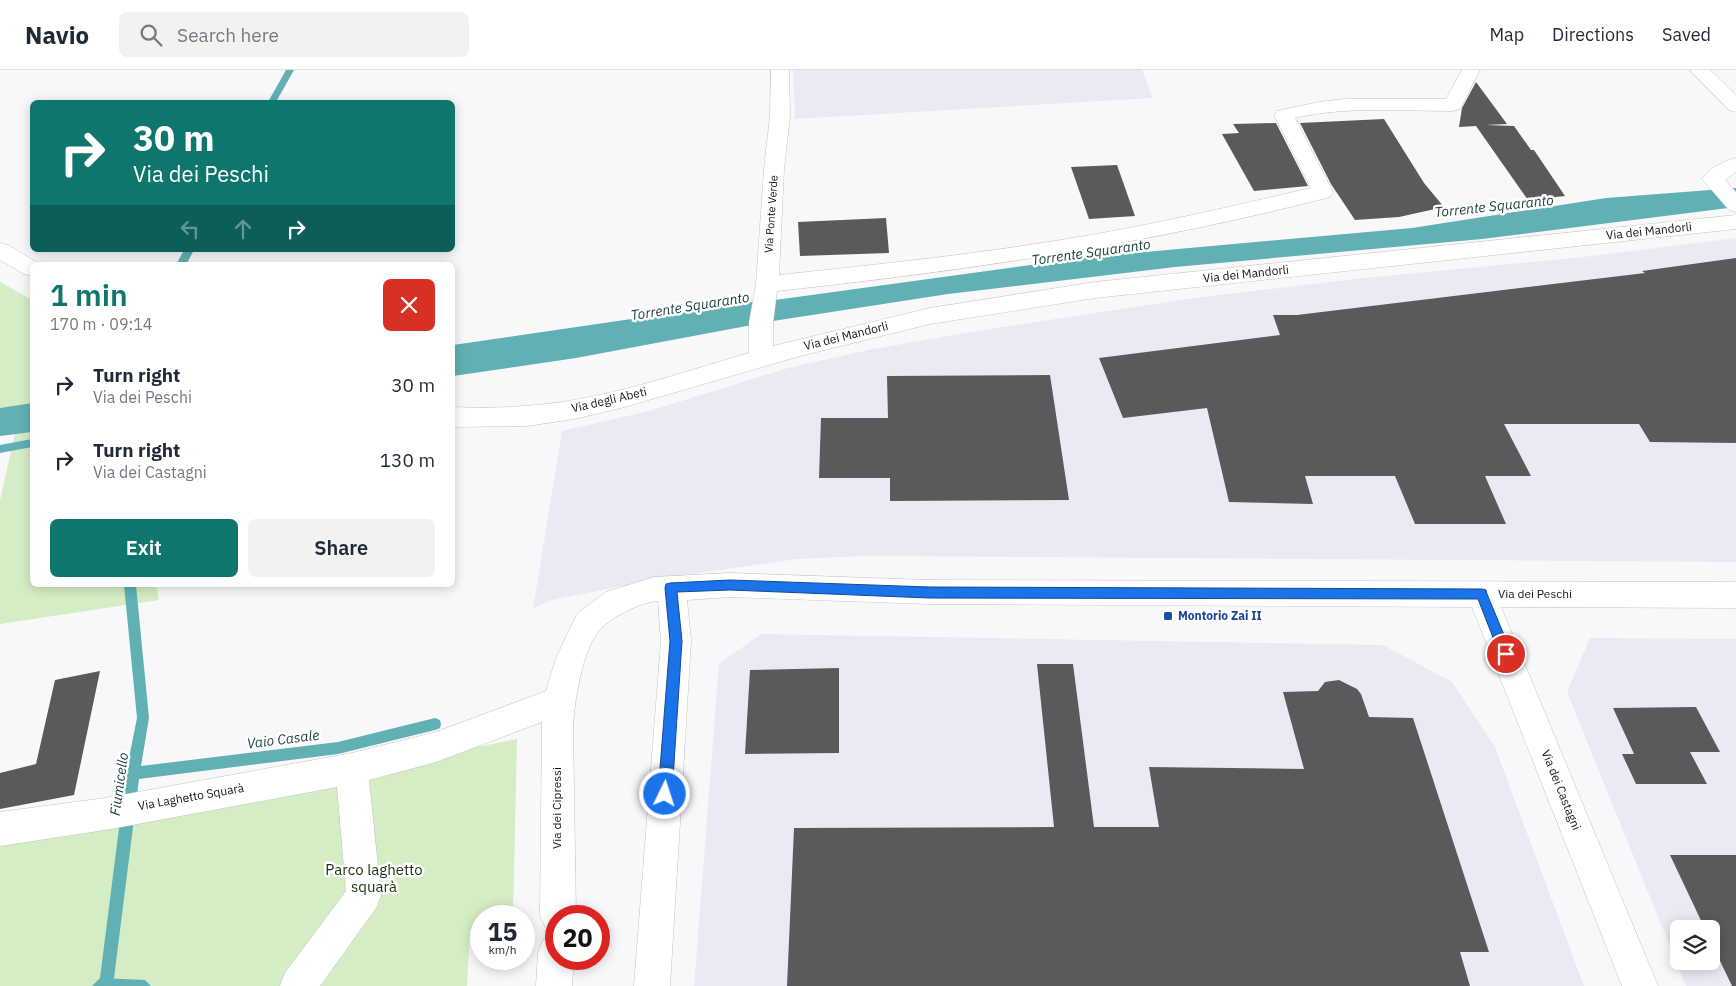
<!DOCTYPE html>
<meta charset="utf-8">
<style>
:root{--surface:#fff;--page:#f2f2f3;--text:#1f2937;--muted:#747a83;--line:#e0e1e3;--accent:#0f766e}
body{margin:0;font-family:"IBM Plex Sans",sans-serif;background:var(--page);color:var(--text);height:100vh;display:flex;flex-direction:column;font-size:19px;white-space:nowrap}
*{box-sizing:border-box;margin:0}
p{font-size:16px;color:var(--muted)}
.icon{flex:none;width:28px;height:28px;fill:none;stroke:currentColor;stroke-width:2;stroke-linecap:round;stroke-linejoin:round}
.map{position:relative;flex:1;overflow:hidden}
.side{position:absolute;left:30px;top:192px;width:425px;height:325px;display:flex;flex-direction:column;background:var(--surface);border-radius:8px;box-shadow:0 2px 12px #0003}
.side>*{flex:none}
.banner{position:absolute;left:30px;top:30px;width:425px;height:152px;border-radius:8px;box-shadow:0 2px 12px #0003;background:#0f766e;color:#fff;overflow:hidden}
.fabs{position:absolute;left:1670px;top:850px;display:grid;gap:10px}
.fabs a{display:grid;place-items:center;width:50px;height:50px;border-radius:8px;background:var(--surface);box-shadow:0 2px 12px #0003;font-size:25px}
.speed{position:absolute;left:470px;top:835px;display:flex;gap:10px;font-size:25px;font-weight:700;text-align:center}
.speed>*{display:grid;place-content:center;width:65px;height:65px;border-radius:50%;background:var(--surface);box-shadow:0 2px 12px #0003;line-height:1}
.speed small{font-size:12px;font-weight:400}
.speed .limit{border:8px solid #d22;background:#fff;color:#111}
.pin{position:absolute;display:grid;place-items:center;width:42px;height:42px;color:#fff;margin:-21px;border:2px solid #fff;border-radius:50%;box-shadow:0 1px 5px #0007}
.me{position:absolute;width:55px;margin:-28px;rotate:4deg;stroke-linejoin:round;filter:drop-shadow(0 0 4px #0008)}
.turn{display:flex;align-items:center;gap:18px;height:105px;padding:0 20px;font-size:22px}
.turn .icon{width:65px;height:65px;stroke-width:2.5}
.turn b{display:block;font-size:35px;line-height:42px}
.lanes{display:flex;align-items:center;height:48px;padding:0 20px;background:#0003;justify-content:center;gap:25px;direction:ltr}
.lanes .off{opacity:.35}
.round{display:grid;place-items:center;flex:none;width:52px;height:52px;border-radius:8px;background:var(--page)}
.head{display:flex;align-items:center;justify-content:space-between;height:85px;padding:0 20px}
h1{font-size:30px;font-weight:600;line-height:38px;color:var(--accent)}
.cta{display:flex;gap:10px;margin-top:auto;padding:10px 20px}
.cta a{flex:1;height:58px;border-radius:8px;background:var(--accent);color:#fff;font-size:20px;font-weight:600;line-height:58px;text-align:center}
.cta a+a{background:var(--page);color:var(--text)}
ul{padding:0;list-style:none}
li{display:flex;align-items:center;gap:15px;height:75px;padding:0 20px}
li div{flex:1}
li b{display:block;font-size:19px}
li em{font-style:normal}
header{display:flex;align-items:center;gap:30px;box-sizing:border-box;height:70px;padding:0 25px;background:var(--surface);border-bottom:1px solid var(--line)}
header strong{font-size:24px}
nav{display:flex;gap:28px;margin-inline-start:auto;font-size:18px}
.search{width:350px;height:45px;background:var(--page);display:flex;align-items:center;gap:12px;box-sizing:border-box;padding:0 18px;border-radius:8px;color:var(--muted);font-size:19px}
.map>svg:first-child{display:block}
.built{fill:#eaeaf4;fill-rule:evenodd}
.green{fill:#d4edc4}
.water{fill:#60b0b4}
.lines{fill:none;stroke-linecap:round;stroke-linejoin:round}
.stream{fill:#60b0b4;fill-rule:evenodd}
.building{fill:#5a5a5c}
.minor-casing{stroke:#c3c3c6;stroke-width:1}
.minor{fill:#fff;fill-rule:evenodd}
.route{fill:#1a73e8;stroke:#114b97}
.transit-dot{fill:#1a4fb4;stroke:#fff;stroke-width:2}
.labels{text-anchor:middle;stroke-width:5;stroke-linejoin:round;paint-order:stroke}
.far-street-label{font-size:11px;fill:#151516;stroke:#fff}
.street-label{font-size:12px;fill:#151516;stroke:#fff}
.transit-label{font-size:12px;font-weight:bold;fill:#164399;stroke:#fff;text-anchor:start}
.water-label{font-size:14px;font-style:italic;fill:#163d3f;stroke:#fff}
.near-park-label{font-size:15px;fill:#1d310c;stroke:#fff}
</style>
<header>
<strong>Navio</strong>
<div class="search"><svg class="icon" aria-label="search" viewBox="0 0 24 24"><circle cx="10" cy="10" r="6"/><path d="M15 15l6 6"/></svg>Search here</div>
<nav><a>Map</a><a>Directions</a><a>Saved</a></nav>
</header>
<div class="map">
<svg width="1736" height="916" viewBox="0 0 1736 916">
<rect width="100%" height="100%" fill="#f8f8fb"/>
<!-- built -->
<g class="built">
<path d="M793 0H1142L1153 28 795 49Z"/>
<path d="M1736 168V492L865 486 798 489 670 507 551 530 533 539 562 361 649 341 788 298 868 280 964 263 1194 228 1364 208 1583 187Z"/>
<path d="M761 564 1383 575 1452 612 1495 677 1584 916H694L719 594Z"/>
<path d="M1590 568 1736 569V916H1686L1567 622ZM1679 859H1711V891H1679Z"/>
</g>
<!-- green -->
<g class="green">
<path d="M0 212 32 230V333L0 338Z"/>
<path d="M32 362V515H156L159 530 0 554V430L15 364Z"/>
<path d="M517 669 513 846H481V858L470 860 467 916H0V773Z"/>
</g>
<!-- water -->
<g class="water">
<path d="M1736 118V137L1482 169 1175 197 948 224 773 251 576 288 453 306V275L741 233 775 230 1090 187 1412 158 1606 128Z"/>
<path d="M32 333V362L0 366V338Z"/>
<path d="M100 908 145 910 151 916H92Z"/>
</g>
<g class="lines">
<!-- stream -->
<g class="stream">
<path d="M286 0H294L276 32H268Z"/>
<path d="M184 180H194L186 195H176Z"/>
<path d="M32 369V377L0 383V375Z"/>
<path d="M124 515H136L149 648 141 696 338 672 435 648 440 650 441 654 440 658 435 660 338 684 139 709 113 916H99L126 703 137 648Z"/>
</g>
</g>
<!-- building -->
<g class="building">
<path d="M1476 12 1507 54 1486 55 1514 56 1531 80H1534L1565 126 1528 130 1476 56 1459 57 1462 38Z"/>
<path d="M1384 49 1424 113 1444 137 1399 147 1355 150 1331 114 1300 53Z"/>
<path d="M1276 53 1308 116 1254 121 1222 64 1239 63 1233 54Z"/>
<path d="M1117 95 1135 146 1089 149 1071 97Z"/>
<path d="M886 148 889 183 800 186 798 152Z"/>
<path d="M1736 188V373L1650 372 1639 354H1504L1531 406H1485L1506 454H1415L1395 406H1305L1313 434 1229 432 1207 338 1123 348 1099 288 1280 265 1273 245H1297L1645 203 1642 201Z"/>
<path d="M1050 305 1069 430 890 431V408H819L821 348H888L887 306Z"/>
<path d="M1037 594H1073L1094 757H1159L1149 697 1304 699 1283 622 1318 621 1325 612 1339 610 1357 619 1361 624 1369 647 1413 648 1489 882H1460L1470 916H787L794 758 1054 757Z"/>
<path d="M839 598V683L745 684 750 600Z"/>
<path d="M100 601 74 725 0 739V703L36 694 55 610Z"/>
<path d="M1696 637 1720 682H1690L1707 714H1636L1622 684H1634L1613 638Z"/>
<path d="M1670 785H1736V916H1732L1711 872V859H1705Z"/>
</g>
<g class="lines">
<!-- minor casing -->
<g class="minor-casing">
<g id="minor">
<path d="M771 0H789L790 46 784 99 779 205C883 194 988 183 1091 165 1165 152 1238 135 1311 118L1274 45 1277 41 1319 32 1345 29H1446L1462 0H1480L1460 39 1453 41C1400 41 1347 36 1295 48L1333 122 1330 127C1149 174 964 201 777 221L773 253V276L930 238 1095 212 1736 145V159L1095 228 930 254 800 286 621 338 574 349 527 356 452 357V337C477 338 501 338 525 336 602 331 676 304 749 283V253L756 214 764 99 770 46Z"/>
<path d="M1690 0H1710L1736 25V42L1729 40Z"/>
<path d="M1736 88V102L1725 110 1736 122V142L1729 140 1702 109C1709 98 1724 91 1736 88Z"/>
<path d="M0 173 8 175 40 194 41 195H32V206L24 204 0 190Z"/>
<path d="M730 503 929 510 1736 512V538L1501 537 1658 916H1622L1472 537 929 534 730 527 687 530 691 571 670 916H634L661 571 658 531C641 532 608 548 598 562 582 582 574 633 573 658L576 846H556V863L546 858 540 846 542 652 436 692 369 710 381 826 376 838 320 916H280L285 903 346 821 337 717 105 760 0 776V742L105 728 352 683 436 662 546 621 556 588 577 544 606 522 654 507Z"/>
<path d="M556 865V889H574L572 916H536L538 883 543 870Z"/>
</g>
</g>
<!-- minor -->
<use href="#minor" class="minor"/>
</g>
<!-- route -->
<path class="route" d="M730 510 929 517 1482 519 1486 520 1487 524 1512 584 1510 588 1506 589 1501 588 1478 529 929 528 730 520 677 522 682 571 672 724 670 729 665 731 660 729 658 724 670 571 665 518 666 514 670 513Z"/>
<!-- markers -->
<rect class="transit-dot" x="1163" y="541" width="10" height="10" rx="2.5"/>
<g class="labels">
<!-- far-street labels -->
<g class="far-street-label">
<text transform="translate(771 144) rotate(-86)" y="4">Via Ponte Verde</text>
</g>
<!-- street labels -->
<g class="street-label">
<text transform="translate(1649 161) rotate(-6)" y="4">Via dei Mandorli</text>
<text transform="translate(1246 204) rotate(-6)" y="4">Via dei Mandorli</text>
<text transform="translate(846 266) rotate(-14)" y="4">Via dei Mandorli</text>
<text transform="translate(609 330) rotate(-13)" y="4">Via degli Abeti</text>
<text x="1535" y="528">Via dei Peschi</text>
<text transform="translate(1561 720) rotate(68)" y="4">Via dei Castagni</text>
<text transform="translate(191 727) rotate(-10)" y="4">Via Laghetto Squarà</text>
<text transform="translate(557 738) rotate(-90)" y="4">Via dei Cipressi</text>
</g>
<!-- transit labels -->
<g class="transit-label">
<text x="1178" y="550">Montorio Zai II</text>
</g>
<!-- water labels -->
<g class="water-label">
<text transform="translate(1494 136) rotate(-6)" y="5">Torrente Squaranto</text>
<text transform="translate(1091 182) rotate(-8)" y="5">Torrente Squaranto</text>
<text transform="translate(690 236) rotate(-9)" y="5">Torrente Squaranto</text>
<text transform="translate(283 669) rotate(-7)" y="5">Vaio Casale</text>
<text transform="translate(119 714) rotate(-82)" y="5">Fiumicello</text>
</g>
<!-- near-park labels -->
<g class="near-park-label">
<text x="374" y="805">Parco laghetto<tspan x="374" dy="17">squarà</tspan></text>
</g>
</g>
</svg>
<div class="fabs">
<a><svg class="icon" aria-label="layers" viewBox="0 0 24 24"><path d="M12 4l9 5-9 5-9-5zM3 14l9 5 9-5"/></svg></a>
</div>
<div class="speed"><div>15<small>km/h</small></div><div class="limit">20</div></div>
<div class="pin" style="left:1506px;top:584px;background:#d93025"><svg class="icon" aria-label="arrive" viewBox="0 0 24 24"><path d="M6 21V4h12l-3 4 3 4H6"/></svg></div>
<svg class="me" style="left:665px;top:724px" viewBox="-20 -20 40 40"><circle r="17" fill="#1a73e8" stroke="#fff" stroke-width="3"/><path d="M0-11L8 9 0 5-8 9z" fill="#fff"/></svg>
<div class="banner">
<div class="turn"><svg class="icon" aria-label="right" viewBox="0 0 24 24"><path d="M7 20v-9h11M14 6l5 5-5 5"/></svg><div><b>30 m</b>Via dei Peschi</div></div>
<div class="lanes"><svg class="icon off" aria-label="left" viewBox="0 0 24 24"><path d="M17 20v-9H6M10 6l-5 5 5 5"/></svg><svg class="icon off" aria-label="ahead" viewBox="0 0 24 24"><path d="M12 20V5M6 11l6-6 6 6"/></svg><svg class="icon" aria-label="right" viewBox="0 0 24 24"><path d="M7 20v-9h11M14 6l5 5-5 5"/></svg></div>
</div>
<section class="side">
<div class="head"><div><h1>1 min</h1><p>170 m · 09:14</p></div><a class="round" style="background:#d93025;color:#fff"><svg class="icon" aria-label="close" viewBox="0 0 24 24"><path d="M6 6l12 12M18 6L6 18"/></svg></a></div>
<ul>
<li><svg class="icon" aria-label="right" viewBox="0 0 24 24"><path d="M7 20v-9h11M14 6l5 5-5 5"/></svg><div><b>Turn right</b><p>Via dei Peschi</p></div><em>30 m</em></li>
<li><svg class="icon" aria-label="right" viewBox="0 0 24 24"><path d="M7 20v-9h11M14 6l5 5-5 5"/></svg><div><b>Turn right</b><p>Via dei Castagni</p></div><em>130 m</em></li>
</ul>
<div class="cta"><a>Exit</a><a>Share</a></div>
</section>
</div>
